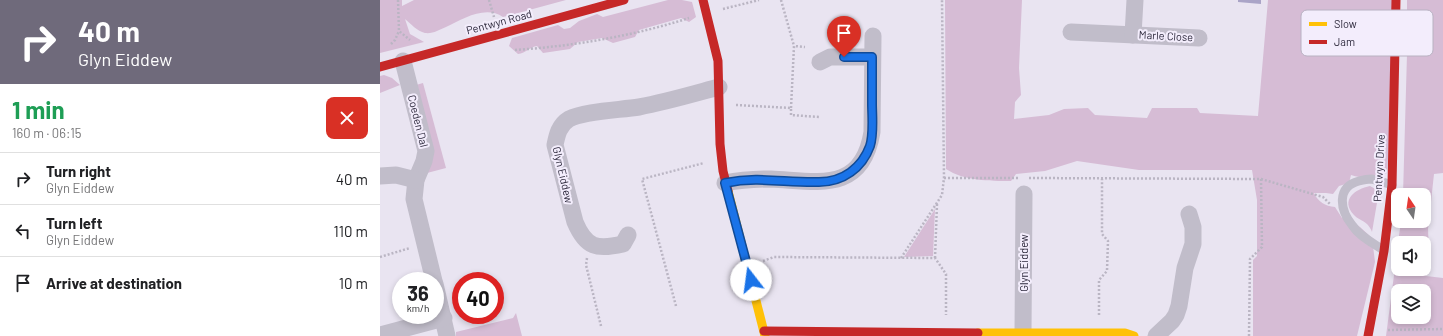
<!DOCTYPE html>
<meta charset="utf-8">
<style>
:root{--surface:#fff;--page:#f6f6f6;--text:#202124;--muted:#757577;--line:#e0e0e0}
body{margin:0;font-family:Barlow,sans-serif;background:var(--page);color:var(--text);height:100vh;display:flex;flex-direction:column;font-size:15px;white-space:nowrap}
*{box-sizing:border-box;margin:0}
p{font-size:13px;color:var(--muted)}
.icon{flex:none;width:22px;height:22px;fill:none;stroke:currentColor;stroke-width:2;stroke-linecap:round;stroke-linejoin:round}
.map{position:relative;flex:1;overflow:hidden}
.details{display:flex;flex-direction:column;background:var(--surface);width:380px}
.details>*{flex:none}
.top-card{background:#6f6a7b;color:#fff;overflow:hidden}
.needle{width:26px;rotate:347deg}
.tools{position:absolute;left:1011px;top:188px;display:grid;gap:8px}
.tools a{display:grid;place-items:center;width:40px;height:40px;border-radius:8px;background:var(--surface);box-shadow:0 2px 6px #0003;font-size:20px}
.speed{position:absolute;left:12px;top:272px;display:flex;gap:8px;font-size:20px;font-weight:700;text-align:center}
.speed>*{display:grid;place-content:center;width:52px;height:52px;border-radius:50%;background:var(--surface);box-shadow:0 2px 6px #0003;line-height:1}
.speed small{font-size:10px;font-weight:400}
.speed .limit{border:6px solid #d22;background:#fff;color:#111}
.pin{position:absolute;display:grid;place-items:center;width:34px;height:34px;color:#fff;margin:-41px -17px;border-radius:50% 50% 50% 0;rotate:-45deg;box-shadow:0 0 4px #0007}
.pin .icon{rotate:45deg}
.me{position:absolute;width:44px;margin:-22px;rotate:345deg;stroke-linejoin:round;filter:drop-shadow(0 0 3px #0008)}
.turn{display:flex;align-items:center;gap:14px;height:84px;padding:0 12px;font-size:18px}
.turn .icon{width:52px;height:52px;stroke-width:2.5}
.turn b{display:block;font-size:28px;line-height:34px}
.round{display:grid;place-items:center;flex:none;width:42px;height:42px;border-radius:8px;background:var(--page)}
.summary{display:flex;align-items:center;justify-content:space-between;height:68px;padding:0 12px}
h1{font-size:24px;font-weight:700;line-height:30px;color:#1e9e55}
ul{padding:0;list-style:none}
li{display:flex;align-items:center;gap:12px;height:52px;padding:0 12px;border-top:1px solid var(--line)}
li div{flex:1}
li b{display:block;font-size:15px}
li em{font-style:normal}
main{display:flex;flex:1;min-height:0}
.map>svg:first-child{display:block}
.green{fill:#d6bcd5;fill-rule:evenodd}
.building{fill:#aaa4c7}
.lines{fill:none;stroke-linecap:round;stroke-linejoin:round}
.path{stroke:#bab5c3;stroke-width:2.5;stroke-dasharray:2 2;stroke-linecap:butt}
.lane{stroke:#c1bdca;stroke-width:9}
.street{stroke:#c1bdca;stroke-width:17}
.slow{stroke:#ffc107;stroke-width:9}
.jam{stroke:#c62828;stroke-width:9}
.route-casing{stroke:#114b97;stroke-width:10}
.route{stroke:#1a73e8;stroke-width:7}
.labels{text-anchor:middle;stroke-width:4;stroke-linejoin:round;paint-order:stroke}
.street-label{font-size:11px;fill:#2d293c;stroke:#f3edfc}
.key{fill:#f3edfc;stroke:#b8b2c2;stroke-width:1}
.key-label{font-size:11px;fill:#2d293c}
</style>
<main>
<section class="details">
<div class="top-card">
<div class="turn"><svg class="icon" aria-label="right" viewBox="0 0 24 24"><path d="M7 20v-9h11M14 6l5 5-5 5"/></svg><div><b>40 m</b>Glyn Eiddew</div></div>
</div>
<div class="summary"><div><h1>1 min</h1><p>160 m · 06:15</p></div><a class="round" style="background:#d93025;color:#fff"><svg class="icon" aria-label="close" viewBox="0 0 24 24"><path d="M6 6l12 12M18 6L6 18"/></svg></a></div>
<ul>
<li><svg class="icon" aria-label="right" viewBox="0 0 24 24"><path d="M7 20v-9h11M14 6l5 5-5 5"/></svg><div><b>Turn right</b><p>Glyn Eiddew</p></div><em>40 m</em></li>
<li><svg class="icon" aria-label="left" viewBox="0 0 24 24"><path d="M17 20v-9H6M10 6l-5 5 5 5"/></svg><div><b>Turn left</b><p>Glyn Eiddew</p></div><em>110 m</em></li>
<li><svg class="icon" aria-label="arrive" viewBox="0 0 24 24"><path d="M6 21V4h12l-3 4 3 4H6"/></svg><div><b>Arrive at destination</b></div><em>10 m</em></li>
</ul>
</section>
<div class="map">
<svg width="1063" height="336" viewBox="0 0 1063 336">
<rect width="100%" height="100%" fill="#e9e4f1"/>
<!-- green -->
<g class="green">
<path d="M0 0H22V6L34 0H186L123 17C105 5 83 19 66 27 59 30 53 34 45 33 37 31 31 24 25 19L30 34 44 42 0 53Z"/>
<path d="M288 0H302L312 2 316 17 309 22 301 18 259 30 255 37 233 43 222 38 198 42 190 49 163 53 157 46C150 47 146 53 138 54L129 46 132 38 178 25 184 29 190 28 199 21 217 14 223 17Z"/>
<path d="M565 0H642L639 68 641 95 635 102 634 119 669 115 684 109 708 108 715 115 767 118 772 108H817L820 113 878 116 888 0H1019L1007 173C994 179 984 179 971 175L969 183 959 186 953 194 946 193H934C938 202 945 206 955 207L962 218 964 216 980 227 992 238 995 262 977 336H873V260L877 256V200L872 170H759L697 161 665 171 636 174 631 181C609 181 584 181 566 169Z"/>
<path d="M1027 0H1063V173L1054 174 1048 229 1049 253 1046 266V276L1063 278V336H1006L1018 245V269H1044V243H1018L1021 221H1044V195H1023L1027 54ZM1018 291H1044V317H1018Z"/>
<path d="M4 75 12 78 20 85 0 93V76Z"/>
<path d="M43 83 66 168 47 173 36 85Z"/>
<path d="M990 186 999 191 992 232C991 229 989 226 987 224 983 220 977 219 974 215 960 200 975 189 990 186Z"/>
<path d="M555 209 553 256 524 257Z"/>
<path d="M136 313 142 336H76V332L133 318Z"/>
</g>
<!-- building -->
<path class="building" d="M858 0H881V4L858 2Z"/>
<g class="lines">
<!-- path -->
<g class="path">
<path d="M18 0 19 31 30 40"/>
<path d="M109 0 114 17"/>
<path d="M401 0 414 46"/>
<path d="M343 9 379 0"/>
<path d="M11 44 15 40 19 31"/>
<path d="M135 50C194 46 253 36 309 18"/>
<path d="M356 105 411 108V115L439 117"/>
<path d="M411 108 414 46 425 47"/>
<path d="M564 178H640"/>
<path d="M649 178 881 179 943 197 950 204"/>
<path d="M0 257 30 248"/>
<path d="M207 258 206 265 221 326"/>
<path d="M521 258 562 195 564 178 562 0"/>
<path d="M555 258 557 204"/>
<path d="M383 261 394 257 555 258 566 274V315"/>
<path d="M296 306 262 179 324 163"/>
<path d="M719 315V280L727 271 728 241 722 234V179"/>
<path d="M1008 330 1063 329"/>
<path d="M869 336 870 259 882 247 881 179"/>
</g>
<!-- lane -->
<path class="lane" d="M1003 250C993 243 979 236 972 225 960 210 956 187 979 181 983 180 988 179 991 179 998 180 1005 183 1012 185"/>
<!-- street -->
<g class="street">
<path d="M691 32 819 38"/>
<path d="M753 35 755 0"/>
<path d="M23 61 46 151 44 161 36 180 34 199 54 281"/>
<path d="M440 62 450 57H492"/>
<path d="M0 176 16 175 36 180"/>
<path d="M345 183C360 180 375 179 391 179 437 181 482 194 492 132L493 36"/>
<path d="M248 235 243 244C217 250 206 248 195 222L175 145C177 135 179 125 189 119 204 111 241 110 259 107 286 102 313 94 339 87"/>
<path d="M55 284 67 336"/>
<path d="M643 333 644 194"/>
<path d="M0 335 64 318"/>
<path d="M776 336 792 321 796 315 799 306 805 268 813 244V227L809 214"/>
</g>
<!-- slow -->
<g class="slow">
<path d="M348 191 385 336"/>
<path d="M598 333H745L754 336"/>
</g>
<!-- jam -->
<g class="jam">
<path d="M323 0 338 61 340 144 343 171 348 191"/>
<path d="M0 67 244 0"/>
<path d="M384 331 598 333"/>
<path d="M988 336 1004 251 1012 185 1016 0"/>
</g>
</g>
<g class="lines">
<!-- route casing -->
<g class="route-casing">
<path id="route" d="M371 280 345 183C380 176 405 183 439 182 463 182 482 168 490 146 494 133 492 117 492 103 492 88 492 73 492 57H464"/>
</g>
<!-- route -->
<use href="#route" class="route"/>
</g>
<g class="labels">
<!-- street labels -->
<g class="street-label">
<text transform="translate(119 22) rotate(-15)" y="4">Pentwyn Road</text>
<text transform="translate(786 36) rotate(3)" y="4">Marle Close</text>
<text transform="translate(38 121) rotate(76)" y="4">Coeden Dal</text>
<text transform="translate(999 168) rotate(-87)" y="4">Pentwyn Drive</text>
<text transform="translate(183 175) rotate(77)" y="4">Glyn Eiddew</text>
<text transform="translate(644 263) rotate(-90)" y="4">Glyn Eiddew</text>
</g>
</g>
<!-- legend -->
<rect x="921" y="10" width="132" height="46" rx="6" class="key"/>
<rect x="929" y="22" width="18" height="4" fill="#ffc107"/>
<rect x="929" y="40" width="18" height="4" fill="#c62828"/>
<g class="key-label">
<text x="954" y="28">Slow</text>
<text x="954" y="46">Jam</text>
</g>
</svg>
<div class="tools">
<a><svg class="needle" viewBox="-14 -14 28 28"><path d="M0-13l5 13h-10z" fill="#e53935"/><path d="M0 13l5-13h-10z" fill="#757577"/></svg></a>
<a><svg class="icon" aria-label="sound" viewBox="0 0 24 24"><path d="M4 9h4l5-4v14l-5-4H4zM17 9q2 3 0 6"/></svg></a>
<a><svg class="icon" aria-label="layers" viewBox="0 0 24 24"><path d="M12 4l9 5-9 5-9-5zM3 14l9 5 9-5"/></svg></a>
</div>
<div class="speed"><div>36<small>km/h</small></div><div class="limit">40</div></div>
<div class="pin" style="left:464px;top:57px;background:#d93025"><svg class="icon" aria-label="arrive" viewBox="0 0 24 24"><path d="M6 21V4h12l-3 4 3 4H6"/></svg></div>
<svg class="me" style="left:371px;top:280px" viewBox="-20 -20 40 40"><circle r="19" fill="#fff"/><path d="M0-13L10 11 0 6-10 11z" fill="#1a73e8"/></svg>
</div>
</main>
